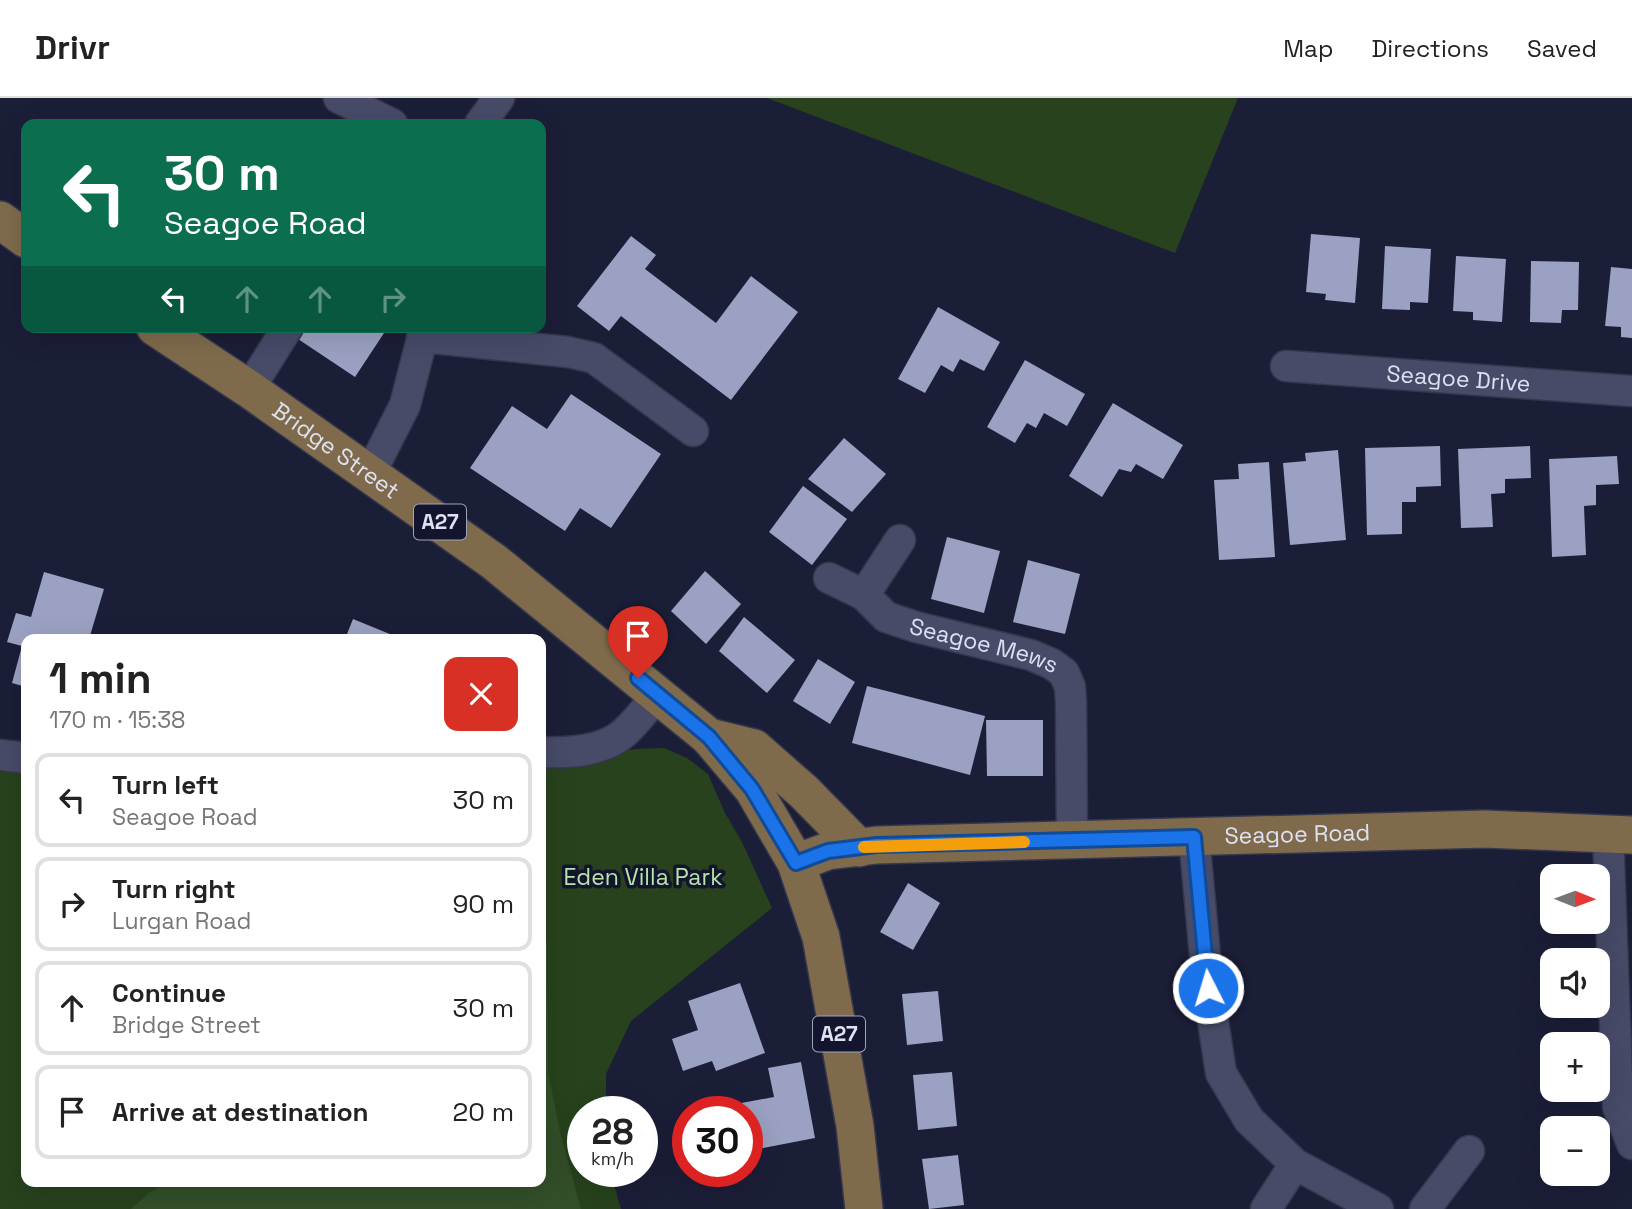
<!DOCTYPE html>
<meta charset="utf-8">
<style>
:root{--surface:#fff;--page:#f6f6f6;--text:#222;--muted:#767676;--line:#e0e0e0}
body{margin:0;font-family:"Space Grotesk",sans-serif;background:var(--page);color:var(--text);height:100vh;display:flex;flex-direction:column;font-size:26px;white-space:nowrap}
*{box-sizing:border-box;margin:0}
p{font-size:23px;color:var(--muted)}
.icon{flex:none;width:38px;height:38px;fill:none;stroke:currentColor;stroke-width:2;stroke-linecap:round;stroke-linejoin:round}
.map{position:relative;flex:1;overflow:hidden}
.panel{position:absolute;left:21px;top:536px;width:525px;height:553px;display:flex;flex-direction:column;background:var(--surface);border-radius:14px;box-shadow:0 7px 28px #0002}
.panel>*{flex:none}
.guide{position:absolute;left:21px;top:21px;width:525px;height:214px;border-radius:14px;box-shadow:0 7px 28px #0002;background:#0b6e4f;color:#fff;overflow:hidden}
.needle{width:46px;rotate:91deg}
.tools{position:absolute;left:1540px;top:766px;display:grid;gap:14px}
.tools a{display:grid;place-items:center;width:70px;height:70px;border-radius:14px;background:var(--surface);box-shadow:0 7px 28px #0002;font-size:35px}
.speed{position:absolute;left:567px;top:998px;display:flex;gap:14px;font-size:35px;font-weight:700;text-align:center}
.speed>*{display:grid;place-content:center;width:91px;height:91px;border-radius:50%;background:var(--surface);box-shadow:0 7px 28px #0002;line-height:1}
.speed small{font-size:18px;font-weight:400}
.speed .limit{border:10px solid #d22;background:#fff;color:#111}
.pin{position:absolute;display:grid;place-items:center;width:60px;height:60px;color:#fff;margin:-72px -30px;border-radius:50% 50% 50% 0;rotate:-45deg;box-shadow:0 0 7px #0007}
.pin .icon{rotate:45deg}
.me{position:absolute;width:77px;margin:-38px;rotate:355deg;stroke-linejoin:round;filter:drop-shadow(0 0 5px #0008)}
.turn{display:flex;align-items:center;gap:24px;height:147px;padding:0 28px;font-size:32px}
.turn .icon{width:91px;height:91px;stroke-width:2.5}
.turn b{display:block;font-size:49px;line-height:60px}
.lanes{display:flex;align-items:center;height:66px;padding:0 28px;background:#0003;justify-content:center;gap:35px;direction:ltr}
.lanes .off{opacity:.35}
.round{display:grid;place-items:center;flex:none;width:74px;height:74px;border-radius:14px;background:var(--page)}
.headline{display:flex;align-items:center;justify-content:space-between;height:119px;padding:0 28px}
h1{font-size:42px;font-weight:700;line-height:52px}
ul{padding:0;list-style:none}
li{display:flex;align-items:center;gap:21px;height:94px;margin:0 14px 10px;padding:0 14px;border:4px solid var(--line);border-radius:14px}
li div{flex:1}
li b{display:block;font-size:26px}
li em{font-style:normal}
header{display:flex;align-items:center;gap:42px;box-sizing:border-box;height:98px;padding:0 35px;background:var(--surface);border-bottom:2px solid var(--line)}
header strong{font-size:33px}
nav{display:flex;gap:38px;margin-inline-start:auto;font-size:24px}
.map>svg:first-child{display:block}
.green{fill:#27421d}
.forest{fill:#334f29}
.building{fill:#9ba1c2}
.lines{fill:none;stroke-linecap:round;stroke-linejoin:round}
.minor-casing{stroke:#35374d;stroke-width:33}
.major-casing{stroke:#35374d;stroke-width:40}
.minor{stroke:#474b68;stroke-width:30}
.major{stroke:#7f6b4c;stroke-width:37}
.route-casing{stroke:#114b97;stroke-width:18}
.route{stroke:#1a73e8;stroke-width:12}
.slow{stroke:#f59e0b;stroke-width:12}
.labels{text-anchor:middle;stroke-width:7;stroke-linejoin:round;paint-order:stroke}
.shield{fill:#12152d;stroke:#a0a4b7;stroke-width:2}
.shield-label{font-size:21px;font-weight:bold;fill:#dde1f2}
.street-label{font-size:23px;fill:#dde1f2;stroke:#12152d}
.park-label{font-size:23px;fill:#b6e6a7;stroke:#12152d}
</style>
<header>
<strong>Drivr</strong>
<nav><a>Map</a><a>Directions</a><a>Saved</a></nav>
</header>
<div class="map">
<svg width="1632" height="1111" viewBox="0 0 1632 1111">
<rect width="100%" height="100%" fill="#1b1e37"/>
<!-- green -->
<g class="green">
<path d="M767 0H1238L1175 155Z"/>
<path d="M664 650 687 660 708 676 725 715 742 744 772 810 631 923 606 976V1013H583V1073H610L621 1111H0V657L26 660V1083H541V654L596 657 635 651Z"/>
</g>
<!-- forest -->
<path class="forest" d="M541 832 547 845 548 973 560 1034 581 1111H131L150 1094 175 1083H541Z"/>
<!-- building -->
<g class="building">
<path d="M1311 136 1360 140 1355 205 1325 202 1326 196 1306 194Z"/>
<path d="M631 138 656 157 645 171 716 225 751 178 798 214 731 302 621 218 609 233 577 208Z"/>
<path d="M1385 148 1431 151 1428 205 1410 204V212L1382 211Z"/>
<path d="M1456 158 1506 161 1502 224 1473 222V214L1453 213Z"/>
<path d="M1531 163 1579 164 1578 212H1562L1561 225 1530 224Z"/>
<path d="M1611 169 1632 171V240L1621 239V229L1605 228Z"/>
<path d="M938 209 1000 244 984 273 960 261 953 274 941 267 925 295 898 281Z"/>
<path d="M306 229H388L355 279 298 241Z"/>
<path d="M1025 262 1085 296 1067 328 1044 315 1036 330 1027 325 1015 345 987 329Z"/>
<path d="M571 296 661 356 611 430 580 410 565 433 470 370 512 308 547 331Z"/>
<path d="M1113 305 1183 347 1163 381 1136 366 1131 374 1119 371 1102 399 1069 378Z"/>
<path d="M844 340 886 376 852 414 808 381Z"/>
<path d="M1440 348 1441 388 1416 389V404H1402V436L1367 437 1365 350Z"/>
<path d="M1530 348 1531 380 1505 381V395L1491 396 1493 429 1461 430 1458 351Z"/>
<path d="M1338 352 1346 442 1290 447 1283 365 1306 363 1305 355Z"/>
<path d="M1617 358 1619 386 1596 387V407L1584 408 1586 457 1552 459 1549 361Z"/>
<path d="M1269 364 1275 459 1219 462 1214 382 1239 381 1238 366Z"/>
<path d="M803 388 847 421 812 467 769 434Z"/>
<path d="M947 439 1000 453 984 515 931 501Z"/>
<path d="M1028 462 1080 476 1065 536 1013 524Z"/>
<path d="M705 473 741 506 706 546 671 513Z"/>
<path d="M44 474 104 491 89 541H26V589L12 585 22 548 7 544 16 515 31 519Z"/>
<path d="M744 519 795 562 767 595 719 553Z"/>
<path d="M353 521 402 541H345Z"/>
<path d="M818 561 855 584 830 626 793 603Z"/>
<path d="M867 588 985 618 970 677 852 645Z"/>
<path d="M986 622H1043V678H987Z"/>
<path d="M908 785 940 805 913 852 880 834Z"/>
<path d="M740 885 765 955 716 973 712 963 683 973 672 941 698 932 688 903Z"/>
<path d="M938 893 943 943 907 947 902 896Z"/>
<path d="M801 964 815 1040 747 1053V1013H738L736 1006 774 999 768 970Z"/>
<path d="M952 974 957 1028 918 1032 913 977Z"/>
<path d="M958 1057 964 1107 929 1111 922 1061Z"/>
</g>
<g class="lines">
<!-- minor casing -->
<g class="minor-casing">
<g id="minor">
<path d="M339 0 392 26"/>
<path d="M480 26 499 0"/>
<path d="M422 239 568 254 594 260 693 333"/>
<path id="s1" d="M1286 268 1632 293"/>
<path d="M249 291 288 229"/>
<path d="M370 376 405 307 425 229"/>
<path id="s2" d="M829 480 864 497 886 519 916 529 1031 557 1052 566 1064 575 1070 589 1071 604 1072 743"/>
<path d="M864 497 900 442"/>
<path d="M541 654C568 655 604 654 625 634 637 623 648 608 659 596"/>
<path d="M0 657 26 660"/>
<path d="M1608 735 1618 1009 1632 1046"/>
<path d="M1194 739 1208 890 1221 975 1249 1022 1295 1066 1378 1111"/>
<path d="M1266 1111 1295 1066"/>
<path d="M1425 1111 1469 1053"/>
</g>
</g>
<!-- major casing -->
<g class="major-casing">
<g id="major">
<path d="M0 122 26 141"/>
<path id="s3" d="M155 229 249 291 493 463 709 639 753 691 796 765 821 839 855 1028 864 1111"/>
<path d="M709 639 754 650 804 694 859 750"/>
<path id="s4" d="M796 765 828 753 877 747 1485 731 1632 737"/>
</g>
</g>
<!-- minor -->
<use href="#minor" class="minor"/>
<!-- major -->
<use href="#major" class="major"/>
</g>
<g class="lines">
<!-- route casing -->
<g class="route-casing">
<path id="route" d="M638 580 709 639 752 691 796 765 828 753 877 747 1194 739 1208 890"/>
</g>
<!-- route -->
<use href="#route" class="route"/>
<!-- slow -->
<path class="slow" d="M864 749 1024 744"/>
</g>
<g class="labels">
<!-- shield labels -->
<g class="shield">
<rect x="414" y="406.5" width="52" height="35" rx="5"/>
<rect x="813" y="918.5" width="52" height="35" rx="5"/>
</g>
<g class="shield-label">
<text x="440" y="431">A27</text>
<text x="839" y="943">A27</text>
</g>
<!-- street labels -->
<g class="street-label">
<text dy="8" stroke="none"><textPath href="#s1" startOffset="173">Seagoe Drive</textPath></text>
<text dy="8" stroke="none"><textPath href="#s3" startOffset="219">Bridge Street</textPath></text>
<text dy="8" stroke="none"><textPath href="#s2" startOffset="172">Seagoe Mews</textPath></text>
<text dy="8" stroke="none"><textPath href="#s4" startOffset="504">Seagoe Road</textPath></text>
</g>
<!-- park labels -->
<g class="park-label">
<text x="643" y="787">Eden Villa Park</text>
</g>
</g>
</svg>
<div class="tools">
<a><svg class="needle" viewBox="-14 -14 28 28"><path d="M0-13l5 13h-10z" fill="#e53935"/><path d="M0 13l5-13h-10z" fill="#767676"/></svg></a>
<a><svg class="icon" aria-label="sound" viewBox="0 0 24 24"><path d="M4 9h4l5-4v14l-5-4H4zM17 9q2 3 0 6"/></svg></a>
<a>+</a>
<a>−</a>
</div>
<div class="speed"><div>28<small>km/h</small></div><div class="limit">30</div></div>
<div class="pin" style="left:638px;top:580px;background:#d93025"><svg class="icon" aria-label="arrive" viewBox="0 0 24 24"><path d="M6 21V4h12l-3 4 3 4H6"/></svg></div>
<svg class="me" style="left:1208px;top:890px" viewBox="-20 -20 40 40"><circle r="17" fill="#1a73e8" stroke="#fff" stroke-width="3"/><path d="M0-11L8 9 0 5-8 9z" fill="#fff"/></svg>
<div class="guide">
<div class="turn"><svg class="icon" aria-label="left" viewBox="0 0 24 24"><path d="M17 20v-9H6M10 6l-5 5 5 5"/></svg><div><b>30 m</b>Seagoe Road</div></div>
<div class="lanes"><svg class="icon" aria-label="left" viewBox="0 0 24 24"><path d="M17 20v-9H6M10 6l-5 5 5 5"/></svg><svg class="icon off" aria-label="ahead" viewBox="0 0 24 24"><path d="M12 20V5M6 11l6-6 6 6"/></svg><svg class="icon off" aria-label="ahead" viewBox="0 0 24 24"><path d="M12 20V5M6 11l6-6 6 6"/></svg><svg class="icon off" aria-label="right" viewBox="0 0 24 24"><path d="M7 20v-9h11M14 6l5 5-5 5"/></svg></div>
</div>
<section class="panel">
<div class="headline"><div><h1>1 min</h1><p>170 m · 15:38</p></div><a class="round" style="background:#d93025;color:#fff"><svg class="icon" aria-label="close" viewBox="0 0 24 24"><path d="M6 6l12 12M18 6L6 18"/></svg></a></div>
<ul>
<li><svg class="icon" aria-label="left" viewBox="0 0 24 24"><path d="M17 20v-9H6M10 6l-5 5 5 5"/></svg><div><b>Turn left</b><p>Seagoe Road</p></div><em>30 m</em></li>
<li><svg class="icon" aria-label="right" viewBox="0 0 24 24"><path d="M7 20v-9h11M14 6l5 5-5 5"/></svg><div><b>Turn right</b><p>Lurgan Road</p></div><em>90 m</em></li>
<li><svg class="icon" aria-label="ahead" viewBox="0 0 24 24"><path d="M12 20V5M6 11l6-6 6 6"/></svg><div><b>Continue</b><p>Bridge Street</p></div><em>30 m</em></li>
<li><svg class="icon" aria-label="arrive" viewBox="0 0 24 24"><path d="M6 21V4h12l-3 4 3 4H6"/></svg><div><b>Arrive at destination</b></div><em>20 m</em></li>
</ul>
</section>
</div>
